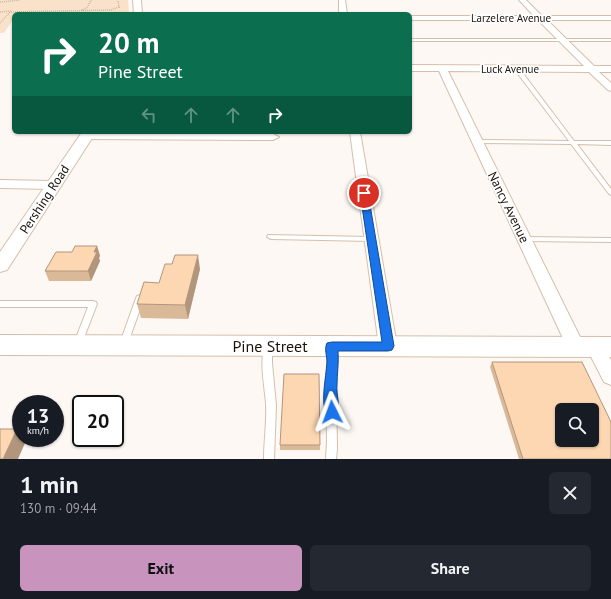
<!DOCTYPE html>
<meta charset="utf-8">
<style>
:root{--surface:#171b24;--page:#242831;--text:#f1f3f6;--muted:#9ea1a6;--accent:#c894be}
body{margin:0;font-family:"PT Sans",sans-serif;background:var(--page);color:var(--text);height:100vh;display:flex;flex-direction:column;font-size:15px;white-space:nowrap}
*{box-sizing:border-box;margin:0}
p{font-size:13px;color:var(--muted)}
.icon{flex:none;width:22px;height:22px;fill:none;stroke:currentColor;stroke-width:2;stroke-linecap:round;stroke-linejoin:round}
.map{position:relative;height:459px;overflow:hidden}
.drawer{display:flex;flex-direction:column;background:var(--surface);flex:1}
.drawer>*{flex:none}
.top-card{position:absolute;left:12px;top:12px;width:400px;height:122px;border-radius:6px;box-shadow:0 1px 3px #0004;background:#0b6e4f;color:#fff;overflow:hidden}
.tools{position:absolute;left:555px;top:403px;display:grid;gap:8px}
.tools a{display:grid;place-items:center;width:44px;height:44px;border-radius:6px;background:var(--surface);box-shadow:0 1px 3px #0004;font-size:20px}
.speed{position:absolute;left:12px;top:395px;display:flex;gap:8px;font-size:20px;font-weight:700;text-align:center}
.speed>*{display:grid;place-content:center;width:52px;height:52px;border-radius:50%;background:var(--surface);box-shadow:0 1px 3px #0004;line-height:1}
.speed small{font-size:10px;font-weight:400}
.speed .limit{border:2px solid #111;border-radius:6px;background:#fff;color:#111}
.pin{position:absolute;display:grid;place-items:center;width:34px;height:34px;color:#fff;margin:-17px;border:2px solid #fff;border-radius:50%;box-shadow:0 1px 4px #0007}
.me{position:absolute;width:44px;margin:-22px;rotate:357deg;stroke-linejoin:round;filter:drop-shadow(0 0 3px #0008)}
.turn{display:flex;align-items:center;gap:14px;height:84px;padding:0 20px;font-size:18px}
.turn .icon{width:52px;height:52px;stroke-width:2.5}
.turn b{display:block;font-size:28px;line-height:34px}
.lanes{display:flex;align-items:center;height:38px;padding:0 20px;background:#0003;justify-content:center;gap:20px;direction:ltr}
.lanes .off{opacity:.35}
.round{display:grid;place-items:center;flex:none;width:42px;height:42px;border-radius:6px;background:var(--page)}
.head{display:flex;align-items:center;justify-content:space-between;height:68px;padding:0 20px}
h1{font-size:24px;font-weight:700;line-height:30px}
.cta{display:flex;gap:8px;margin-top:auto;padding:8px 20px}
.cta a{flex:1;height:46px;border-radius:6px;background:var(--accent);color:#111;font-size:16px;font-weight:700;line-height:46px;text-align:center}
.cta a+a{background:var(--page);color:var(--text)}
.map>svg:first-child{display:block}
.green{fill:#fae1c9}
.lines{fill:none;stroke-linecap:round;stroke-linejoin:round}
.service-casing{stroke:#d6bfaa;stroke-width:2}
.minor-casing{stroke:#d6bfaa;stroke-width:2}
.tertiary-casing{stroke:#d6bfaa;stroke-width:2}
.secondary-casing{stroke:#d6bfaa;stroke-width:2}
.path{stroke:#98918c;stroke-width:1.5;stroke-dasharray:0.5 1.5;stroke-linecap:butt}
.service{fill:#fff;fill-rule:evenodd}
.minor{fill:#fff;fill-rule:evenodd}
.tertiary{fill:#fff;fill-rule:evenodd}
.secondary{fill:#fff;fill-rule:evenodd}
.wall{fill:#dab999}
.shaded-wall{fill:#b1967d}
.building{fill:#fdd7b2;stroke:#b1967d;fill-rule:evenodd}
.route{fill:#1a73e8;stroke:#114b97}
.labels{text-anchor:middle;stroke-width:3.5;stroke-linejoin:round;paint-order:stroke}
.far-street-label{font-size:11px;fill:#1b130b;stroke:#fff}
.street-label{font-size:13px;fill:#1b130b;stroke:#fff}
.near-street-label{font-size:16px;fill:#1b130b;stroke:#fff}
</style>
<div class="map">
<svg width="611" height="459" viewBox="0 0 611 459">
<rect width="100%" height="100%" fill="#fdf8f4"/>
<!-- green -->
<path class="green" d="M0 0H128L129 14H14V18L4 33H0Z"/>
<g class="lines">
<!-- service casing -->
<g class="service-casing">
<g id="service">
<rect x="410" y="39" width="201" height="2"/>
<path d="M515 68H519L574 141H611V145L577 144 611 189V195L609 194 571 144 475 143V141L477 140 569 141 515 70Z"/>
<path d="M268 235 371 237 375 239 371 241 271 239 267 237Z"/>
<path d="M522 237 611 238V242L525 241 521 239Z"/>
<path d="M140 295 143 296 144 298 128 343 127 345 124 346 121 345 120 343 136 298 137 296Z"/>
<path d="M0 301H93L96 302 97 304 82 343 81 345 78 346 75 345 74 343 88 307H0Z"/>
<path d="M268 345 271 346 272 348V363L276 405 274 459H264C264 441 267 422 266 404 265 389 259 358 265 346Z"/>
<path d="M332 345 335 346 337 353 336 383 337 450 336 459H326L327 441 326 383 328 348 329 346Z"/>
</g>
</g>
<!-- minor casing -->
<g class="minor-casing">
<g id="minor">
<path d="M339 0H345L347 14H339Z"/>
<path d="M519 0H526L542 16H611V20H547L594 66H611V72H599L611 83V91L608 90 589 72 448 71 585 347 582 352 576 354 570 352 567 347 439 71H410V65L584 66 538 20H410V16H534Z"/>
<path d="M350 132H360L397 346 394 351 388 353 382 351 379 346Z"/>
<path d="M86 134H273L279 137 273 140 82 139 80 137 82 135Z"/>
<path d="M0 180 54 181 58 182 60 185 58 188 54 189 0 188Z"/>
<path d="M595 340 601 342 611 360V385L604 382 586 347 589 342Z"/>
</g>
</g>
<!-- tertiary casing -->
<g class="tertiary-casing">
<g id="tertiary">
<path d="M133 0H141L142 14H134Z"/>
<path d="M82 132H96L7 270 0 272V252Z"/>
</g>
</g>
<!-- secondary casing -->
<g class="secondary-casing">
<path id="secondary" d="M0 335 611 337V357L0 355Z"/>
</g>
<!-- path -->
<g class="path">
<path d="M0 2 20 0"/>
<path d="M82 10 87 8 91 0"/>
<path d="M0 12 11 11"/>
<path d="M0 23 10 12 111 10 119 7 118 0"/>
</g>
<!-- service -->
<use href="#service" class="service"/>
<!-- minor -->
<use href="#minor" class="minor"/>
<!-- tertiary -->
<use href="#tertiary" class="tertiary"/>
<!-- secondary -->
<use href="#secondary" class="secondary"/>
</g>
<!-- wall -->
<g class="wall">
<path d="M97 246 100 256 99 258 100 261 91 281H49L45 271 72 252Z"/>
<path d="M200 269 188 319 141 318 137 304 159 283Z"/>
<path d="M492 362 611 459H519L490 367Z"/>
<path d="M319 374 320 450H280V445Z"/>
</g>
<!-- shaded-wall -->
<g class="shaded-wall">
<path d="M97 246 100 256 99 258 100 261 91 281 88 271 94 252Z"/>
<path d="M198 255 200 269 188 319 185 305Z"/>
<path d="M17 429 21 435V438H23L25 443 18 459H3Z"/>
</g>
<!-- building -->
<g class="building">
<path d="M75 246H97L94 252H97L88 271H45L56 252H72Z"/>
<path d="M175 255H198L185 305 137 304 144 282 159 283 165 264H172Z"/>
<path d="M492 362H582L611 422V459H523ZM562 410H592V440H562Z"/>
<path d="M284 374H319L320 445H280Z"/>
<path d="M0 429H17L3 459H0Z"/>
</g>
<!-- route -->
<path class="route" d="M361 191H367L368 193 394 346 392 350 388 351H338C339 362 337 374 337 385 336 395 341 407 337 417L332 418 327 417C320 401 326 379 327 362 327 356 324 349 327 343L332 342H382L360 193Z"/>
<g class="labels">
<!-- far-street labels -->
<g class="far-street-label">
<text x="511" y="22">Larzelere Avenue</text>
<text x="510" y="73">Luck Avenue</text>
</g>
<!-- street labels -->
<g class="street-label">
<text transform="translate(44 199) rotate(-57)" y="5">Pershing Road</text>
<text transform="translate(509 207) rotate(64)" y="5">Nancy Avenue</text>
</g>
<!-- near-street labels -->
<g class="near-street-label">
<text x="270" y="352">Pine Street</text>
</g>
</g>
</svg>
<div class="tools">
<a><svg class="icon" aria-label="search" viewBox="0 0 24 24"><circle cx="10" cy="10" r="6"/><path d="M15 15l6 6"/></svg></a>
</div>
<div class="speed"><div>13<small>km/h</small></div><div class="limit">20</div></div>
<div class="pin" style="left:364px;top:193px;background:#d93025"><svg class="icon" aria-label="arrive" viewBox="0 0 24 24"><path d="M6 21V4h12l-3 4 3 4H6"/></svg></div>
<svg class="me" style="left:332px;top:412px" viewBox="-20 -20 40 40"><path d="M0-17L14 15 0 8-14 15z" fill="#1a73e8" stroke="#fff" stroke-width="4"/></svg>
<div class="top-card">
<div class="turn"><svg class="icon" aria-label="right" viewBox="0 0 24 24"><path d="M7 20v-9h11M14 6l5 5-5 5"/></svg><div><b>20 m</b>Pine Street</div></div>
<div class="lanes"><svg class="icon off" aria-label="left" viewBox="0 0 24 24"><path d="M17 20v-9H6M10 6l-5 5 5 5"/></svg><svg class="icon off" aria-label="ahead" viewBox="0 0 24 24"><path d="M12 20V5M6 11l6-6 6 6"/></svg><svg class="icon off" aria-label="ahead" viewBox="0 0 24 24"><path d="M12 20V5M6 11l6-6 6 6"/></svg><svg class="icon" aria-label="right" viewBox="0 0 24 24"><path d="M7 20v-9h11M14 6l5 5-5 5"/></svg></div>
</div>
</div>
<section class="drawer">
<div class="head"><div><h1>1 min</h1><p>130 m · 09:44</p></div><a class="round"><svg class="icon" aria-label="close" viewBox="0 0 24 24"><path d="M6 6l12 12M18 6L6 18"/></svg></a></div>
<div class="cta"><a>Exit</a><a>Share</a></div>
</section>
